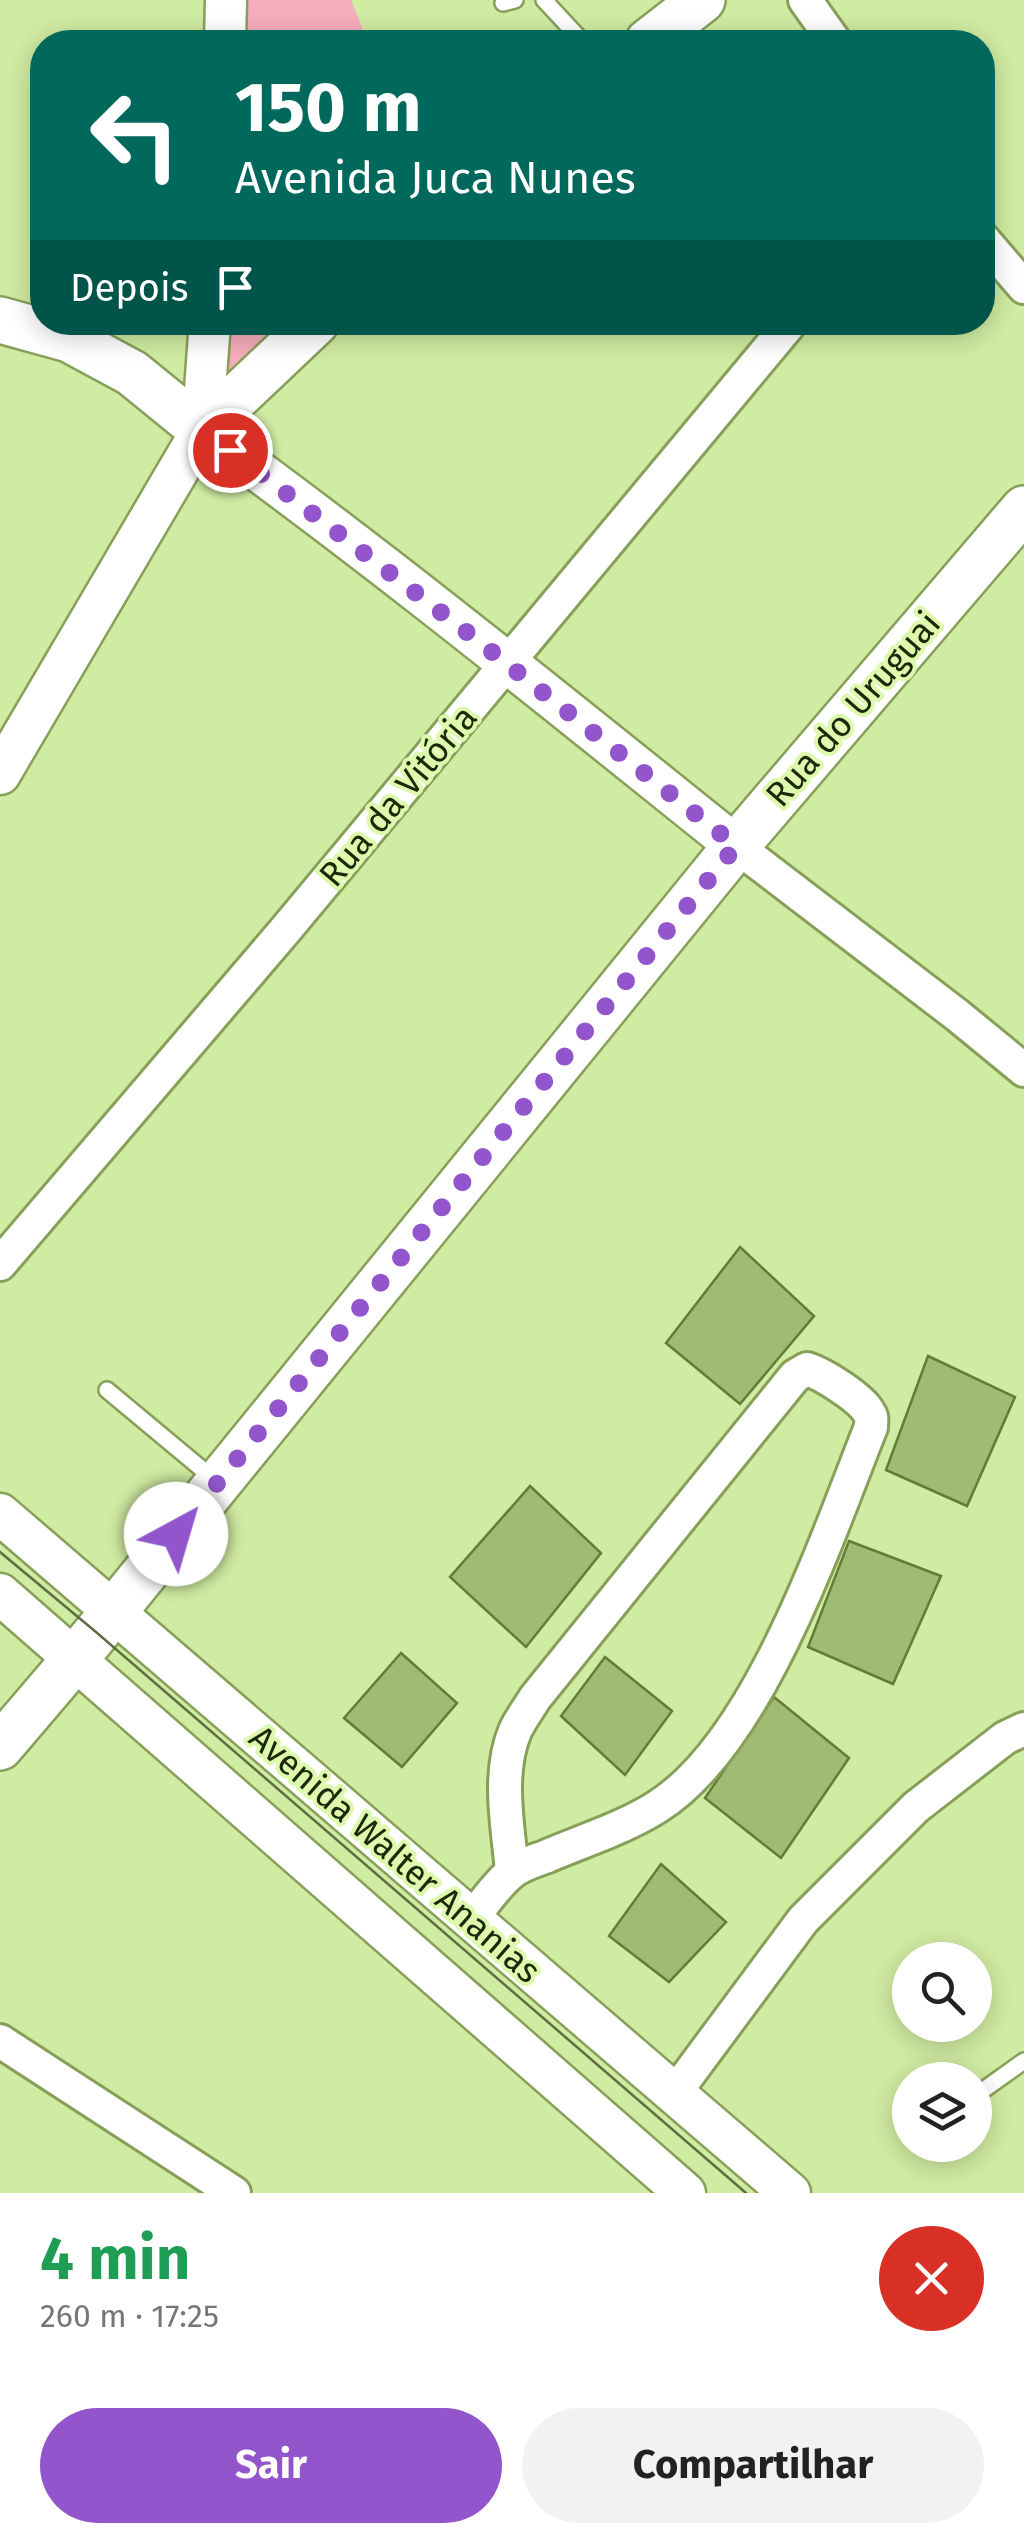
<!DOCTYPE html>
<html lang="pt">
<meta charset="utf-8">
<style>
:root{--surface:#fff;--page:#f2f2f2;--text:#222;--muted:#767676;--accent:#9255cc}
body{margin:0;font-family:"Fira Sans",sans-serif;background:var(--page);color:var(--text);height:100vh;display:flex;flex-direction:column;font-size:38px;white-space:nowrap}
*{box-sizing:border-box;margin:0}
p{font-size:32px;color:var(--muted)}
.icon{flex:none;width:55px;height:55px;fill:none;stroke:currentColor;stroke-width:2;stroke-linecap:round;stroke-linejoin:round}
.map{position:relative;height:2193px;overflow:hidden}
.side{display:flex;flex-direction:column;background:var(--surface);flex:1}
.side>*{flex:none}
.banner{position:absolute;left:30px;top:30px;width:965px;height:305px;border-radius:40px;box-shadow:0 5px 25px #0003;background:#00695c;color:#fff;overflow:hidden}
.controls{position:absolute;left:892px;top:1942px;display:grid;gap:20px}
.controls a{display:grid;place-items:center;width:100px;height:100px;border-radius:50%;background:var(--surface);box-shadow:0 5px 25px #0003;font-size:50px}
.pin{position:absolute;display:grid;place-items:center;width:85px;height:85px;color:#fff;margin:-42px;border:5px solid #fff;border-radius:50%;box-shadow:0 2px 10px #0007}
.me{position:absolute;width:110px;margin:-55px;rotate:39deg;stroke-linejoin:round;filter:drop-shadow(0 0 8px #0008)}
.turn{display:flex;align-items:center;gap:35px;height:210px;padding:0 40px;font-size:45px}
.turn .icon{width:130px;height:130px;stroke-width:2.5}
.turn b{display:block;font-size:70px;line-height:85px}
.then{display:flex;align-items:center;height:95px;padding:0 40px;background:#0003;gap:20px;font-size:38px}
.round{display:grid;place-items:center;flex:none;width:105px;height:105px;border-radius:52px;background:var(--page)}
.summary{display:flex;align-items:center;justify-content:space-between;height:170px;padding:0 40px}
h1{font-size:60px;font-weight:700;line-height:75px;color:#1e9e55}
.primary-button{display:flex;gap:20px;margin-top:auto;padding:20px 40px}
.primary-button a{flex:1;height:115px;border-radius:60px;background:var(--accent);color:#fff;font-size:40px;font-weight:700;line-height:115px;text-align:center}
.primary-button a+a{background:var(--page);color:var(--text)}
.map>svg:first-child{display:block}
.green{fill:#f6adbd}
.building{fill:#a0bb73;stroke:#647c36;stroke-width:2.5}
.lines{fill:none;stroke-linecap:round;stroke-linejoin:round}
.service-casing{stroke:#87a059;stroke-width:20}
.minor-casing{stroke:#87a059;stroke-width:38}
.tertiary-casing{stroke:#87a059;stroke-width:45}
.secondary-casing{stroke:#87a059;stroke-width:50}
.service{stroke:#fff;stroke-width:15}
.minor{stroke:#fff;stroke-width:32}
.tertiary{stroke:#fff;stroke-width:40}
.secondary{stroke:#fff;stroke-width:45}
.tram{stroke:#5e6e40;stroke-width:2.5}
.route{stroke:#9255cc;stroke-width:18;stroke-dasharray:0 32.4}
.labels{text-anchor:middle;stroke-width:8;stroke-linejoin:round;paint-order:stroke}
.street-label{font-size:35px;fill:#1d2709;stroke:#ddf9ae}
</style>
<div class="map">
<svg width="1024" height="2193" viewBox="0 0 1024 2193">
<rect width="100%" height="100%" fill="#d0eba2"/>
<!-- green -->
<g class="green">
<path d="M241 0H351L368 42H239Z"/>
<path d="M227 323H289L225 379Z"/>
</g>
<!-- building -->
<g class="building">
<path d="M740 1247 814 1316 740 1404 666 1343Z"/>
<path d="M928 1356 1015 1397 967 1506 886 1470Z"/>
<path d="M530 1486 601 1553 526 1647 450 1577Z"/>
<path d="M849 1541 941 1576 893 1684 808 1647Z"/>
<path d="M401 1653 457 1703 402 1767 344 1718Z"/>
<path d="M605 1657 672 1711 625 1775 561 1716Z"/>
<path d="M774 1697 849 1758 781 1858 705 1798Z"/>
<path d="M661 1864 726 1922 669 1982 609 1936Z"/>
</g>
<g class="lines">
<!-- service casing -->
<g class="service-casing">
<g id="service">
<path d="M544 0 583 42"/>
<path d="M503 3 515 0"/>
<path d="M107 1390 215 1480"/>
<path d="M982 2091 1024 2061"/>
</g>
</g>
<!-- minor casing -->
<g class="minor-casing">
<g id="minor">
<path d="M805 0 835 42"/>
<path d="M982 238 1024 287"/>
<path d="M736 846 957 1015 1024 1070"/>
<path d="M0 1264 287 928 791 322"/>
<path d="M471 1919C484 1904 496 1885 511 1873 520 1865 534 1861 545 1857 582 1841 622 1829 657 1807 759 1743 827 1537 871 1427 871 1419 873 1418 868 1411 859 1397 823 1374 807 1369L795 1376 535 1698C529 1708 520 1720 515 1731 497 1774 508 1827 512 1871"/>
<path d="M0 2041 234 2193"/>
<path d="M674 2094 803 1920 916 1807 1005 1738 1024 1729"/>
</g>
</g>
<!-- tertiary casing -->
<g class="tertiary-casing">
<g id="tertiary">
<path d="M225 42 226 0"/>
<path d="M202 430C385 562 560 705 736 846"/>
<path d="M0 774 202 430 210 322"/>
<path d="M0 1514 790 2193"/>
<path d="M0 1594 685 2193"/>
</g>
</g>
<!-- secondary casing -->
<g class="secondary-casing">
<g id="secondary">
<path d="M648 42 702 0"/>
<path d="M0 320 69 339 132 373 202 430 316 322"/>
<path d="M0 1747 75 1659 736 846 1024 509"/>
</g>
</g>
<!-- service -->
<use href="#service" class="service"/>
<!-- minor -->
<use href="#minor" class="minor"/>
<!-- tertiary -->
<use href="#tertiary" class="tertiary"/>
<!-- secondary -->
<use href="#secondary" class="secondary"/>
<!-- tram -->
<path class="tram" d="M0 1552 96 1632 746 2193"/>
</g>
<g class="lines">
<!-- route -->
<path class="route" d="M176 1534 736 846 477 640 230 450"/>
</g>
<g class="labels">
<!-- street labels -->
<g class="street-label">
<text transform="translate(853 709) rotate(-49)" y="12">Rua do Uruguai</text>
<text transform="translate(398 796) rotate(-50)" y="12">Rua da Vitória</text>
<text transform="translate(395 1854) rotate(41)" y="12">Avenida Walter Ananias</text>
</g>
</g>
</svg>
<div class="controls">
<a><svg class="icon" aria-label="search" viewBox="0 0 24 24"><circle cx="10" cy="10" r="6"/><path d="M15 15l6 6"/></svg></a>
<a><svg class="icon" aria-label="layers" viewBox="0 0 24 24"><path d="M12 4l9 5-9 5-9-5zM3 14l9 5 9-5"/></svg></a>
</div>
<div class="pin" style="left:230px;top:450px;background:#d93025"><svg class="icon" aria-label="arrive" viewBox="0 0 24 24"><path d="M6 21V4h12l-3 4 3 4H6"/></svg></div>
<svg class="me" style="left:176px;top:1534px" viewBox="-20 -20 40 40"><circle r="19" fill="#fff"/><path d="M0-13L10 11 0 6-10 11z" fill="#9255cc"/></svg>
<div class="banner">
<div class="turn"><svg class="icon" aria-label="left" viewBox="0 0 24 24"><path d="M17 20v-9H6M10 6l-5 5 5 5"/></svg><div><b>150 m</b>Avenida Juca Nunes</div></div>
<div class="then">Depois<svg class="icon" aria-label="arrive" viewBox="0 0 24 24"><path d="M6 21V4h12l-3 4 3 4H6"/></svg></div>
</div>
</div>
<section class="side">
<div class="summary"><div><h1>4 min</h1><p>260 m · 17:25</p></div><a class="round" style="background:#d93025;color:#fff"><svg class="icon" aria-label="close" viewBox="0 0 24 24"><path d="M6 6l12 12M18 6L6 18"/></svg></a></div>
<div class="primary-button"><a>Sair</a><a>Compartilhar</a></div>
</section>
